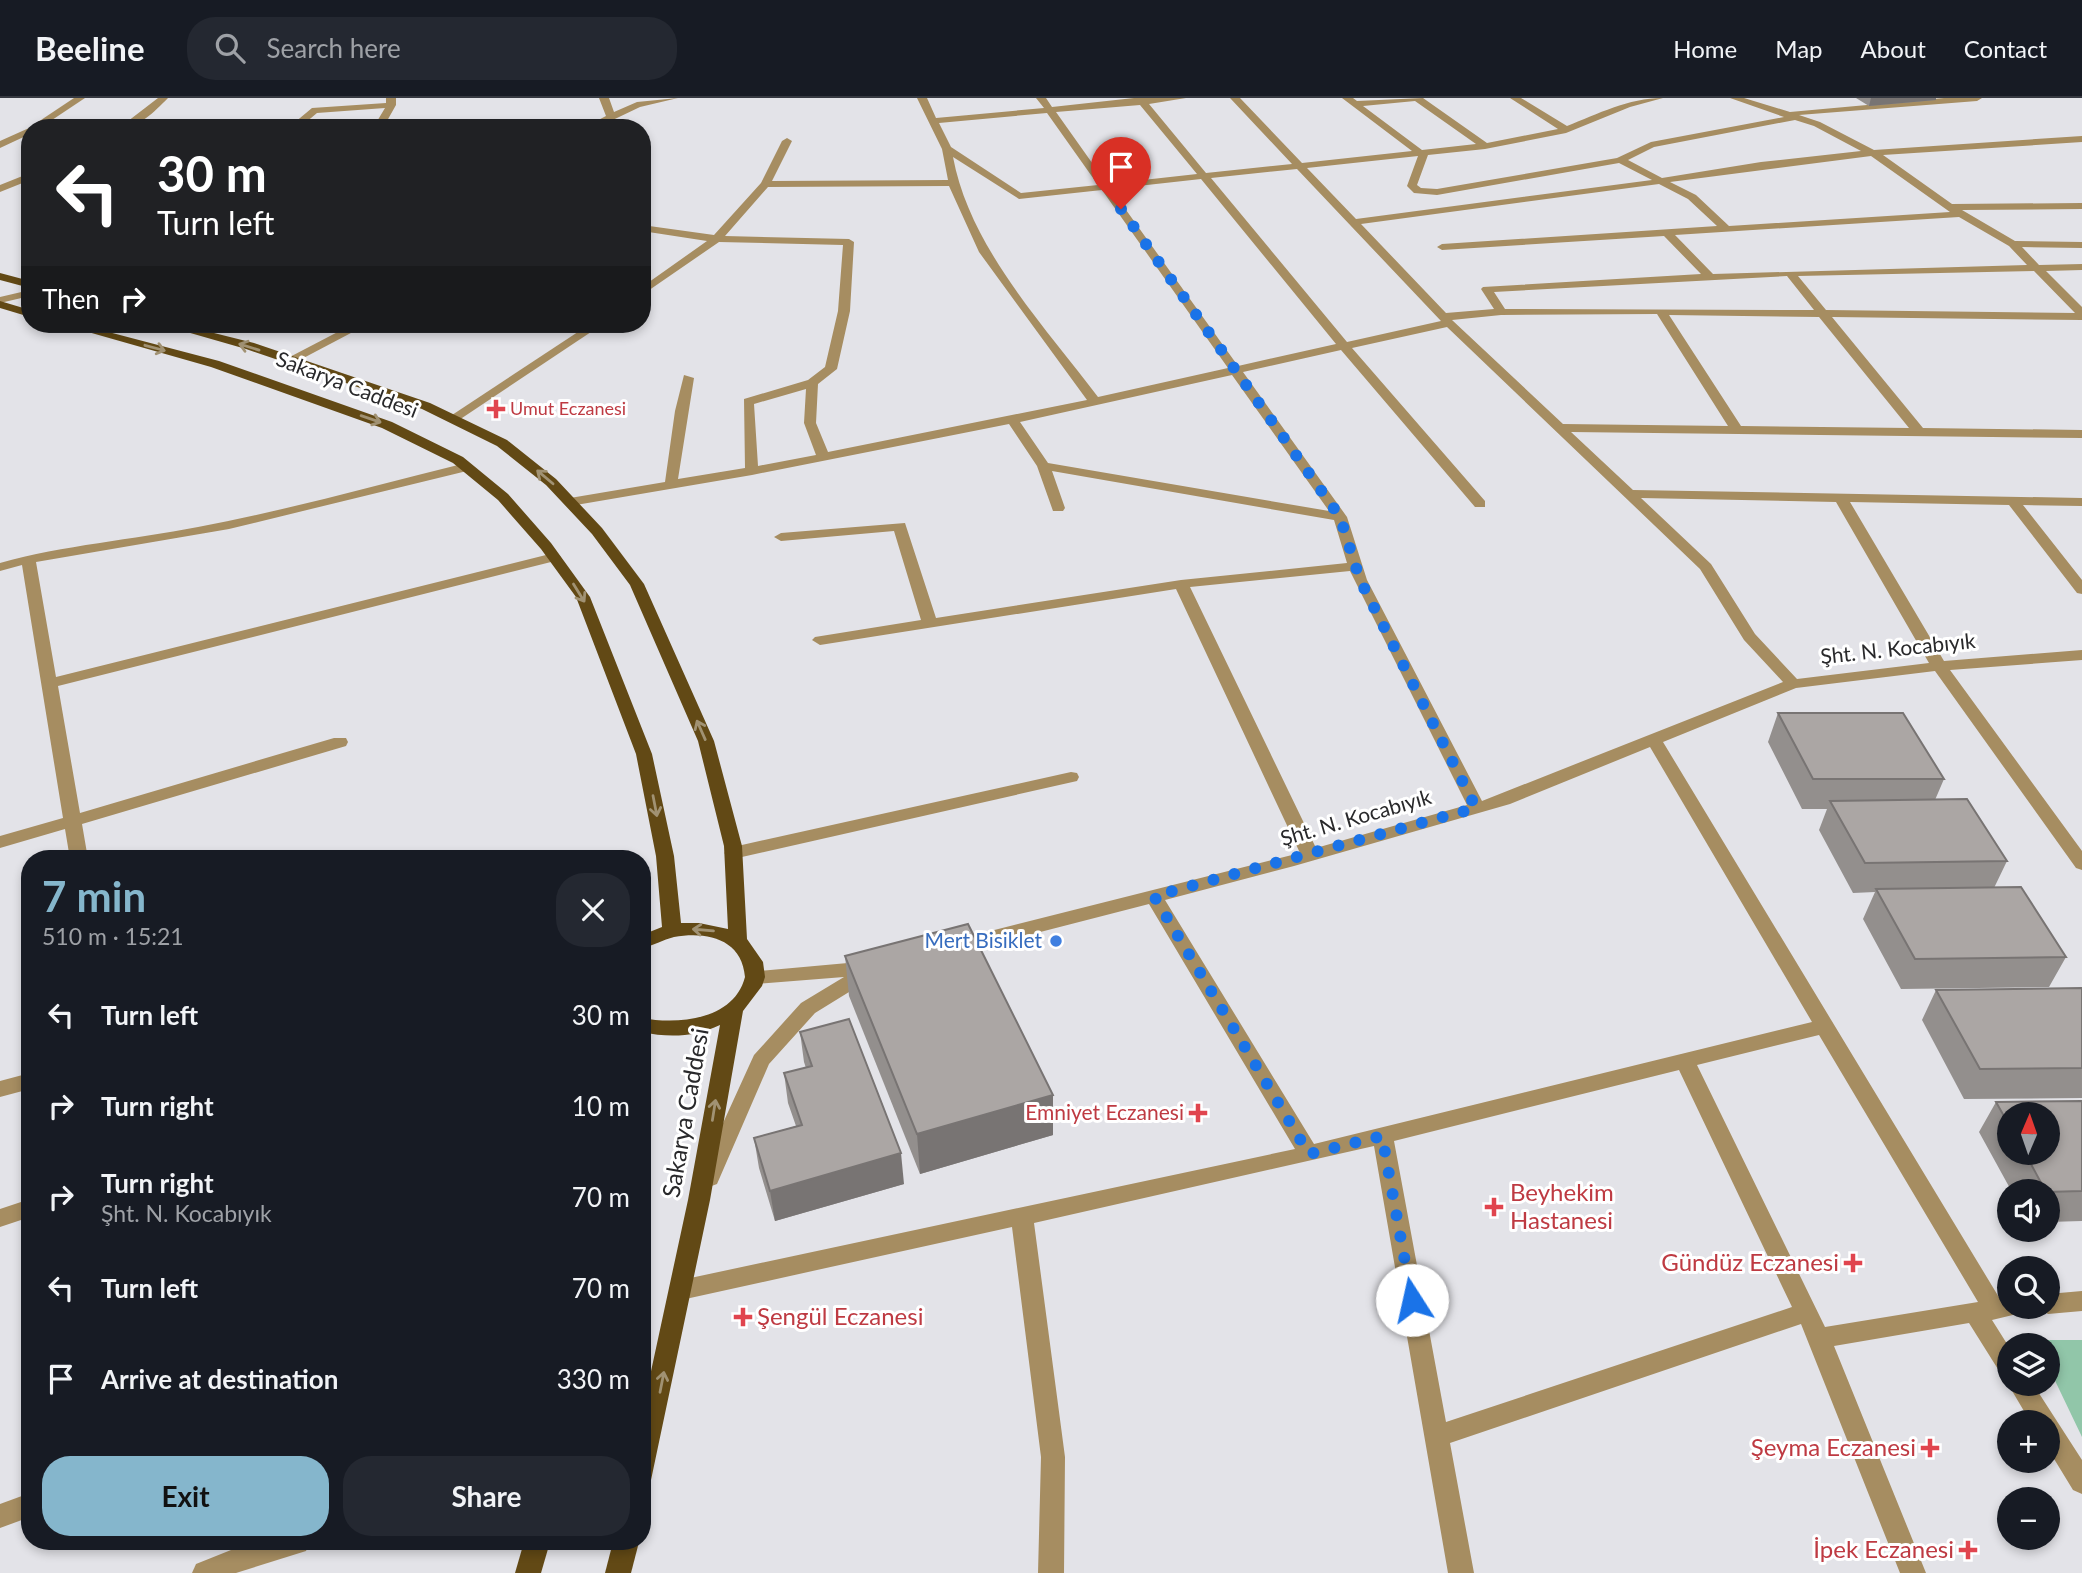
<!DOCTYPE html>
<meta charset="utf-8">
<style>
:root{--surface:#171b24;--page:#242831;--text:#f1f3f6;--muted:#9ea1a6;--line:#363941;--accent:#85b6cc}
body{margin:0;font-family:Lato,sans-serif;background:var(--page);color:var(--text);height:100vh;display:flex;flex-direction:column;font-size:26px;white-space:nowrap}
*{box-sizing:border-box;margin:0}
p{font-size:23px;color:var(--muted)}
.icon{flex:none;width:38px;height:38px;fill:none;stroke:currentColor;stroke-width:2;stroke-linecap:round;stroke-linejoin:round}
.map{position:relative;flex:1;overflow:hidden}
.drawer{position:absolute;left:21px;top:752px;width:630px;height:700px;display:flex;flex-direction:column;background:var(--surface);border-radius:28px;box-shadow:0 4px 10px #0003}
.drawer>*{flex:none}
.top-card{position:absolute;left:21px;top:21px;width:630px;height:214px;border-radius:28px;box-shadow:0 4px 10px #0003;background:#202124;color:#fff;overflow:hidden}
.needle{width:46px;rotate:2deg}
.buttons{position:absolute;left:1997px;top:1004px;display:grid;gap:14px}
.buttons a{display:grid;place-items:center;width:63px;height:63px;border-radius:50%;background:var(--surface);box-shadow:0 4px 10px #0003;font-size:35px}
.pin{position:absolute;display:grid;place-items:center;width:60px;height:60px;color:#fff;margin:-72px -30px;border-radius:50% 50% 50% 0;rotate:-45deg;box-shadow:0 0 7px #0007}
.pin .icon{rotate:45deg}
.me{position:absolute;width:77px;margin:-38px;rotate:350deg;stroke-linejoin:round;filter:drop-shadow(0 0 5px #0008)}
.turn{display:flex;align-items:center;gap:24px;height:147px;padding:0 21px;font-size:32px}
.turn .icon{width:91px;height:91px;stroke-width:2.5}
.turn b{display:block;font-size:49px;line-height:60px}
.then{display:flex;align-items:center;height:66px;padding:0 21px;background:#0003;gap:14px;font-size:26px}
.round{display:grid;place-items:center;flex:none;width:74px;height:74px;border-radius:28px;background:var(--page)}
.head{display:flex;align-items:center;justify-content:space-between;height:119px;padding:0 21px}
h1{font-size:42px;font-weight:700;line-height:52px;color:var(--accent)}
.cta{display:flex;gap:14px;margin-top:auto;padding:14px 21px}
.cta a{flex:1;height:80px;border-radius:28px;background:var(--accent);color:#111;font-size:28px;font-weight:700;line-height:80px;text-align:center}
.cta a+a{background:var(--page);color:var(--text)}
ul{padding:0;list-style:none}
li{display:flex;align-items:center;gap:21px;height:91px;padding:0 21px}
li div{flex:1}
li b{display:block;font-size:26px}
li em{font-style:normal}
header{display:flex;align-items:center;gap:42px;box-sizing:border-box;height:98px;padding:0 35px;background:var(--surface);border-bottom:2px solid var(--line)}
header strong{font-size:33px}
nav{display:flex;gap:38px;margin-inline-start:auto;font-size:24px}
.search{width:490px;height:63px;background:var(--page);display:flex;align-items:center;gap:18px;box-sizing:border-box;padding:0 24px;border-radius:28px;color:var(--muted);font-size:26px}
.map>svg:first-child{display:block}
.green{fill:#91c6a9}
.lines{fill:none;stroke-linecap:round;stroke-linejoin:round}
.minor{fill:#a68d61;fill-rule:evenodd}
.major{fill:#624915;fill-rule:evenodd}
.wall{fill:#938f8d;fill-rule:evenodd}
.shaded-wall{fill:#787473}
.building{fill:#aba6a4;stroke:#787473;stroke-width:2}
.oneway{stroke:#a19273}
.route{stroke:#1a73e8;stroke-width:12;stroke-dasharray:0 21.6}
.health-dot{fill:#e0444e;stroke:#fff;stroke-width:2.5}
.shop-dot{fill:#3f7fe0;stroke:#fff;stroke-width:2.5}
.labels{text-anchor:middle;stroke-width:6;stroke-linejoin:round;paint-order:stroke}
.far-health-label{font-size:18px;fill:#be3a42;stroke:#fff;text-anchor:start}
.street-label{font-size:21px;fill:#29292b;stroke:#fff}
.shop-label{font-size:21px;fill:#366cbe;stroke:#fff;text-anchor:end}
.health-label{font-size:21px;fill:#be3a42;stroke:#fff;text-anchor:end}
.near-street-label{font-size:24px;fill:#29292b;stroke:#fff}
.near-health-label{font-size:24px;fill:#be3a42;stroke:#fff;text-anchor:end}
</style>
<header>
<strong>Beeline</strong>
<div class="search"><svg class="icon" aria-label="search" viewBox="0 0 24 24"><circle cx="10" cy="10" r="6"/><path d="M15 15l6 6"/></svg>Search here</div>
<nav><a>Home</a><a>Map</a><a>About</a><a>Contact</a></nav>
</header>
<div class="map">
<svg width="2082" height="1475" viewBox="0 0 2082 1475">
<rect width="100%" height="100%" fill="#e3e3e8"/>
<!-- green -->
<path class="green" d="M2035 1242H2082V1339L2048 1268V1248H2038Z"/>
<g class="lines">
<!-- minor -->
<g class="minor">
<path d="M74 0H85L40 30H30V36L0 50V43L29 30Z"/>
<path d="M158 0H168C154 14 139 30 119 30Z"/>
<path d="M386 0H396V7L383 30H373L385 10 317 15 299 30H288L312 10 386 5Z"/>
<path d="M599 0H609L614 14 637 4 678 0 640 9 596 30H583L606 18Z"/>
<path d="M917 0H927L936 20 1044 10 1036 0H1046L1052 9 1134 0H1186L1149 6 1206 75 1292 66 1230 0H1240L1302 65 1412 53 1342 0H1353L1357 3 1423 0 1487 45 1558 31 1510 0H1521L1567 28C1598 16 1628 0 1663 0L1630 9 1566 35 1485 51 1428 57 1417 87 1421 90 1437 91 1617 60 1651 44 1784 19 1730 0H1744L1790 14 1944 0H1982L1977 3 1799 17 1820 24 1874 52 2082 38V44L1883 57 1952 106 2082 105V111L1962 112 2015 143 2082 144V150L2022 149 2039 167 2082 166V172L2046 173 2082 209V222L1832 219 1923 330 2082 332V340L1571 334 1633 392 2082 400V408L2023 407 2082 482V496L2077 495 2009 407 1850 404 1944 563 2082 552V562L1950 572 2082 753V772L2076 770 1935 573 1796 590 1663 644 2000 1201 2009 1199V1209H2020L2017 1216 1992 1222 2009 1249V1279L2001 1276 1969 1225 1834 1248 1926 1475H1900L1801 1226 1450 1345 1474 1475H1448L1374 1048 1034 1125 1065 1359 1064 1475H1038L1041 1359 1012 1129 681 1202 673 1199 670 1192 673 1185 681 1182 1295 1051 1149 806 955 856 948 854 946 849 948 844 955 842 1300 755 1176 491 820 547 812 542 815 539 921 522 894 433 781 443 774 439 781 435 905 425 936 520 1181 482 1347 465 1334 422 1052 373 1065 410 1063 413H1053L1037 368 1009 326 752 377 570 408 563 404 570 400 665 384 675 313 684 277 694 280 678 381 745 370 744 301 808 282 825 269 838 213 843 147 719 144 642 197V189L707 143 642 133V127L714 137 761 85 782 43 787 40 792 43 772 83 948 82 942 51ZM1415 3 1476 46 1422 52 1363 8ZM1140 7 1197 76 1107 86 1056 14ZM1047 15 1098 87 1021 95 951 49 939 25ZM1795 22 1814 28 1861 53 1761 64 1662 80 1628 62 1654 49ZM1418 58 1407 88 1414 95 1437 97 1619 65 1652 82 1356 121 1307 70ZM1871 58 1950 114 1729 128 1696 97 1670 84ZM953 59 1019 101 1102 92 1228 270 1098 299C1044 227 970 150 953 59ZM1297 71 1441 223 1347 244 1211 80ZM1201 81 1336 246 1238 268 1111 91ZM1659 86 1688 101 1717 128 1442 146 1437 149 1442 152 1664 138 1701 176 1483 189 1481 191 1494 211 1446 215 1361 126ZM949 88 979 154 1087 302 828 354 816 325 818 286 837 271 850 213 854 144 849 141 725 138 768 89ZM1959 119 2009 148 2027 167 1713 176 1675 137ZM2034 173 2075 215 1826 212 1798 178ZM1787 178 1814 212 1505 211 1494 194ZM1657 216 1728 328 1563 326 1452 222 1501 217ZM1669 217 1819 219 1909 330 1741 328ZM1447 229 1700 471 1744 542 1783 584 1482 703 1367 482 1347 419 1243 274 1341 252 1475 409H1485V403L1352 250ZM1232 277 1329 413 1048 365 1020 324ZM806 291 804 325 816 357 758 368 754 306ZM1641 400 1836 404 1929 565 1797 581 1755 536 1711 466ZM1350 473 1467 707 1316 750 1190 489ZM1650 649 1812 924 1314 1046 1165 802 1294 768 1510 706ZM1819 937 1978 1204 1825 1229 1697 967ZM1679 972 1792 1209 1446 1324 1394 1043Z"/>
<path d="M30 75V82L0 94V87Z"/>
<path d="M30 192V198L0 205V199Z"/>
<path d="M353 226H368L294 265 284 262Z"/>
<path d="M590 226H603L456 324 452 325 446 321Z"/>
<path d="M466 365 473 369 471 372 229 431 36 464 56 579 554 455 561 459 559 462 58 588 80 715 334 640H346L348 644 346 648 82 726 88 761H70L65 731 0 750V738L63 720 22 467 0 473V465C64 447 132 442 198 429 288 412 377 387 466 365Z"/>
<path d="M1071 674 1077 675 1079 679 1077 683 733 761 724 755 733 749Z"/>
<path d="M870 863 877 865 880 870 875 878 815 915 769 966 717 1086 709 1089 701 1086 698 1080 754 957 801 905 844 879 755 886 748 884 745 879 748 874Z"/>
<path d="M30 975V991L0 999V983Z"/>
<path d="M30 1101V1119L0 1129V1111Z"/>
<path d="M2082 1193V1213L2048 1216 2038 1209H2048V1196Z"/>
<path d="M2009 1284V1286H2033L2082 1362V1396L2073 1392 2048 1351V1325H2031L2008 1286Z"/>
<path d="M30 1395V1419L0 1430V1406Z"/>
<path d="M251 1444H310L306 1453 236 1475H192L196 1466Z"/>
</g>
<!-- major -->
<g class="major">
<path d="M0 175 30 183V190L0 182Z"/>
<path d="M0 203 30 212V219L0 210Z"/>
<path d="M60 226H78L219 263 392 324 463 359 508 396 551 445 590 499 652 656 674 758 681 825H699L728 831 724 748 698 643 630 487 592 436 546 387 497 348 422 311 246 251 159 226H178L254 245 430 305 507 342 556 381 602 430 644 486 714 643 742 748 747 841 763 864 765 879 762 888 743 913 710 1102 651 1382 642 1385V1315L688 1102 720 927C695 939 669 940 642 934V920C678 927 734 922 745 879 742 841 707 833 674 839 663 842 653 847 642 851V837L662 829 656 758 636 656 576 499 541 451 498 402 453 365 382 330 211 269Z"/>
<path d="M524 1444H550L541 1475H515Z"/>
<path d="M613 1444H639L631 1475H605Z"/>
</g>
</g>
<!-- wall -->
<g class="wall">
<path d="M1856 0H1936V2L1869 8Z"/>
<path d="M1778 615 1944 681 1935 702 2007 763 1994 790 2066 859 2049 889 1901 891 1863 821 1875 794 1853 795 1819 732 1827 711H1802L1768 644Z"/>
<path d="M845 858 1053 997V1037L920 1076 849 898Z"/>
<path d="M2082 890V1000L1964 1001 1922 922 1936 892Z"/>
<path d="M800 934 904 1086 775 1123 759 1070 754 1040 796 1028 788 1005 784 975 806 970 804 964Z"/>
<path d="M2082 1003V1123L2048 1124V1094H2012L1979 1034 1996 1004ZM2009 1017 2048 1055H2009Z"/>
</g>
<!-- shaded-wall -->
<g class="shaded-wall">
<path d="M1871 0H1936V2L1869 8Z"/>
<path d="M1053 997V1037L920 1076 917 1036Z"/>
<path d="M901 1055 904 1086 775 1123 770 1093Z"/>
</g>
<!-- building -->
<g class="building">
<path d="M1778 615H1903L1944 681H1813Z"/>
<path d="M1967 701 2007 763 1865 765 1830 703Z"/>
<path d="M2021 789 2066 859 1915 861 1876 791Z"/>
<path d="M968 826 1053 997 917 1036 845 858Z"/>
<path d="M2082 890V970L1980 971 1936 892Z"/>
<path d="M849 921 901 1055 770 1093 754 1040 802 1027 784 975 812 968 800 934Z"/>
<path d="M2082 1003V1093L2046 1094 2025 1055H2048V1017H2009V1027L1996 1004Z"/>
</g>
<!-- one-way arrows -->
<defs><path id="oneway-shaft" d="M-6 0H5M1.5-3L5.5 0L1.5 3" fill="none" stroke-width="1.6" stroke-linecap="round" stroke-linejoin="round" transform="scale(1.75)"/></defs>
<g class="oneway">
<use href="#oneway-shaft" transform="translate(249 249) rotate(-163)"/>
<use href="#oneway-shaft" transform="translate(155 250) rotate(15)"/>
<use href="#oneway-shaft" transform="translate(371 321) rotate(19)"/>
<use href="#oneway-shaft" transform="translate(545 379) rotate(-140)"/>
<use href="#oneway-shaft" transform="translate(579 495) rotate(58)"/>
<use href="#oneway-shaft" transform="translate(701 632) rotate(-114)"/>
<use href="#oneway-shaft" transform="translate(655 708) rotate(79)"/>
<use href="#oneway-shaft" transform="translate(703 832) rotate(-175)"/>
<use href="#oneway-shaft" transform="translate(714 1012) rotate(-81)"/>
<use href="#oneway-shaft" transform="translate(662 1284) rotate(-79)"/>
</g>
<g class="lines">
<!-- route -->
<path class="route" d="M1121 111 1340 419 1360 482 1476 710 1154 798 1309 1056 1382 1038 1412 1202"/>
</g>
<!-- markers -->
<g class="health-dot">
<path d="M492.5 300.5h7v7h7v7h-7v7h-7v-7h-7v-7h7z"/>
<path d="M1194.5 1004.5h7v7h7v7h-7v7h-7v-7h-7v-7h7z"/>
<path d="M1490.5 1098.5h7v7h7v7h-7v7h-7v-7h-7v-7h7z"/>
<path d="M1849.5 1154.5h7v7h7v7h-7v7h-7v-7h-7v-7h7z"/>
<path d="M739.5 1208.5h7v7h7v7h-7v7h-7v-7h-7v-7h7z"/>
<path d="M1926.5 1339.5h7v7h7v7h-7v7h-7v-7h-7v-7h7z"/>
<path d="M1964.5 1441.5h7v7h7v7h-7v7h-7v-7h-7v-7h7z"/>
</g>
<circle class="shop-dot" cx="1056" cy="843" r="7"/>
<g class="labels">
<!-- far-health labels -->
<g class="far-health-label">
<text x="510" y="317">Umut Eczanesi</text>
</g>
<!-- street labels -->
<g class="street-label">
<text transform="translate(347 287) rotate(21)" y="7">Sakarya Caddesi</text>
<text transform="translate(1898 551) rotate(-6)" y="7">Şht. N. Kocabıyık</text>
<text transform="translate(1356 720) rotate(-16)" y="7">Şht. N. Kocabıyık</text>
</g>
<!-- shop labels -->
<g class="shop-label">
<text x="1042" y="850">Mert Bisiklet</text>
</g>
<!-- health labels -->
<g class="health-label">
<text x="1184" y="1022">Emniyet Eczanesi</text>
</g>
<!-- near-street labels -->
<g class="near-street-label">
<text transform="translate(686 1015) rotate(-80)" y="8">Sakarya Caddesi</text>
</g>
<!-- near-health labels -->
<g class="near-health-label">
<text x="1510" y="1103" text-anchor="start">Beyhekim<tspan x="1510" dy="28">Hastanesi</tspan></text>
<text x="1839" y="1173">Gündüz Eczanesi</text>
<text x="757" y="1227" text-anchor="start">Şengül Eczanesi</text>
<text x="1916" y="1358">Şeyma Eczanesi</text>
<text x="1954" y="1460">İpek Eczanesi</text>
</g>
</g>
</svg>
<div class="buttons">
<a><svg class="needle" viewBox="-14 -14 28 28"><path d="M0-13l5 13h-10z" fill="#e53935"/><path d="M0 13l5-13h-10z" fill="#9ea1a6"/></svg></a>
<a><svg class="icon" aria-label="sound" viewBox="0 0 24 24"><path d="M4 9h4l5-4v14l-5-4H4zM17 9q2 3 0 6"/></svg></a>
<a><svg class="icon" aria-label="search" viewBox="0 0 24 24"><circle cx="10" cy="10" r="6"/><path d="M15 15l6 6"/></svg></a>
<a><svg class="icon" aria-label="layers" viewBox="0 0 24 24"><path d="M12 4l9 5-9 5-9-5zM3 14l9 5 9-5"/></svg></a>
<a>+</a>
<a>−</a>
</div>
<div class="pin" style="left:1121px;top:111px;background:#d93025"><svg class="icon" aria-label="arrive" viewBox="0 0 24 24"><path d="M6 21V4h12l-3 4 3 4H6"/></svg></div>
<svg class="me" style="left:1412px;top:1202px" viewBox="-20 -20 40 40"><circle r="19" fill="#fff"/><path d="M0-13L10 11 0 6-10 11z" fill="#1a73e8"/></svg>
<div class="top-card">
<div class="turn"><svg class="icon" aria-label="left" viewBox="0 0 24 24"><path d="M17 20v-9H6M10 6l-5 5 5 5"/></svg><div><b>30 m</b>Turn left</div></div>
<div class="then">Then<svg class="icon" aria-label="right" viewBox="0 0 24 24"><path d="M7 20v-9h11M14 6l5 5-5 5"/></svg></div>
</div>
<section class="drawer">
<div class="head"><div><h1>7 min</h1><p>510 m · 15:21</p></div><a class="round"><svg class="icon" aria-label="close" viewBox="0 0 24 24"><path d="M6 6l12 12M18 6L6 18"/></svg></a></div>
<ul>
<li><svg class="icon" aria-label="left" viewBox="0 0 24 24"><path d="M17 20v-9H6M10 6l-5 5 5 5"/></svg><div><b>Turn left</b></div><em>30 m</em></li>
<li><svg class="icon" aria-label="right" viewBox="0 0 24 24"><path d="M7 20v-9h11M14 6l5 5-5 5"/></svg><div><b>Turn right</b></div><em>10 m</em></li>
<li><svg class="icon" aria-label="right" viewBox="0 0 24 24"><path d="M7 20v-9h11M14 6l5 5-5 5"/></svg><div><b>Turn right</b><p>Şht. N. Kocabıyık</p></div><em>70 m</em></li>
<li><svg class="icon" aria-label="left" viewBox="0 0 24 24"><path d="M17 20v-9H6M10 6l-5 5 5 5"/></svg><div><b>Turn left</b></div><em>70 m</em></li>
<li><svg class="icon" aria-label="arrive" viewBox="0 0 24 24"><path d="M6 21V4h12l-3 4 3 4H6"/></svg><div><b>Arrive at destination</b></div><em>330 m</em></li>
</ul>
<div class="cta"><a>Exit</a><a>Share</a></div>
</section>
</div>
